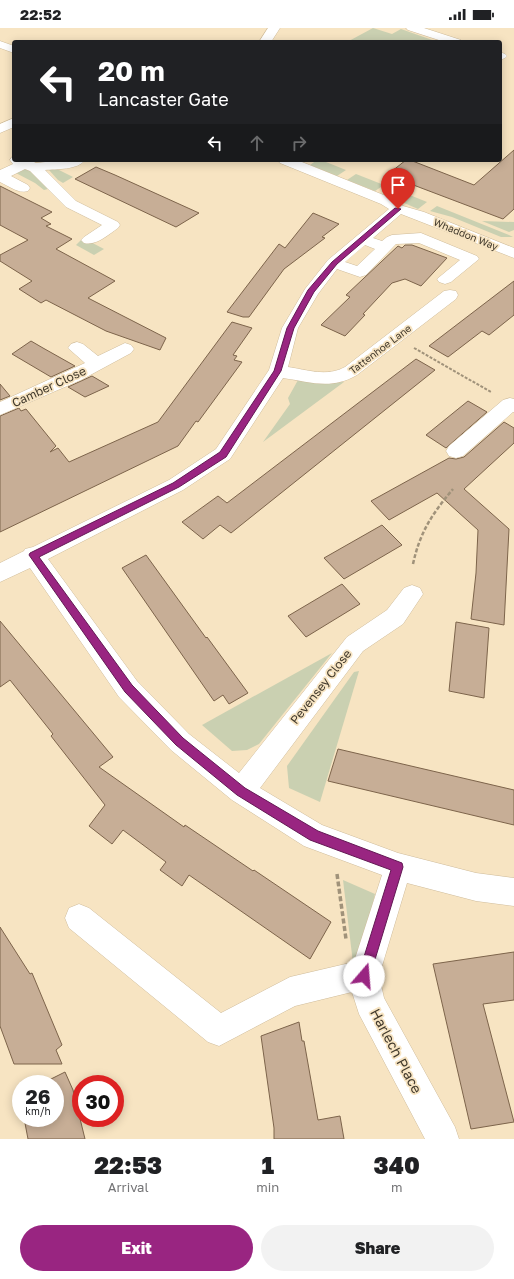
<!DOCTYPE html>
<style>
:root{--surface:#fff;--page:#f2f2f2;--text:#202124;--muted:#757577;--accent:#992581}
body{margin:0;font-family:"Golos Text",sans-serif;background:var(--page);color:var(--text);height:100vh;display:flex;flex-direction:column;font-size:15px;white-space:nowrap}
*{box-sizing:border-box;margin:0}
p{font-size:13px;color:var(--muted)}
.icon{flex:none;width:22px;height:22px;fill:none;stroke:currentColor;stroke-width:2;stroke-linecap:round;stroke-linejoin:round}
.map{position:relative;height:1111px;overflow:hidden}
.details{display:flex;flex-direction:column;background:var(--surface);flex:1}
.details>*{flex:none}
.banner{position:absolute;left:12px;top:12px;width:490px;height:122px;border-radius:4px;box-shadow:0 2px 10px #0003;background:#202124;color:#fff;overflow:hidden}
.speed{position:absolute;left:12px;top:1047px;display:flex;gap:8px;font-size:20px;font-weight:700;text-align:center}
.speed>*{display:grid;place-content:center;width:52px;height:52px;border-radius:50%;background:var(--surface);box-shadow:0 2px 10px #0003;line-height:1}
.speed small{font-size:10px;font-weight:400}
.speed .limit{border:6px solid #d22;background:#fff;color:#111}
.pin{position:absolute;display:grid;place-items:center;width:34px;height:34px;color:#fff;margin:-41px -17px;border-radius:50% 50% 50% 0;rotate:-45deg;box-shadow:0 0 4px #0007}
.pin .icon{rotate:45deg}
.me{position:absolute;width:44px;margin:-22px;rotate:18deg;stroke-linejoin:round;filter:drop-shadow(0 0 3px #0008)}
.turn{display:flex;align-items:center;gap:14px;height:84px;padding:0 20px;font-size:18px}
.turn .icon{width:52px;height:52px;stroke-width:2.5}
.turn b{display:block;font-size:28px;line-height:34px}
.lanes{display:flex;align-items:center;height:38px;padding:0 20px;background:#0003;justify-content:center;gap:20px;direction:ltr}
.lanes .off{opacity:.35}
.eta{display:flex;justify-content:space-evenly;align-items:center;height:68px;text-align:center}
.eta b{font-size:24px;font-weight:800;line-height:28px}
.cta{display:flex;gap:8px;margin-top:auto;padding:8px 20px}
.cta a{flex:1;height:46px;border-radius:24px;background:var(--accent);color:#fff;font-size:16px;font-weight:800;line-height:46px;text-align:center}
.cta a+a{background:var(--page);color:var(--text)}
.status{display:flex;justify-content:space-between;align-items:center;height:28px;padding:0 20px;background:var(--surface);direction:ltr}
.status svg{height:11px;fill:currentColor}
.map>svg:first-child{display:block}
.green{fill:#cad0b1}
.building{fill:#c7ae96;stroke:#7d644b}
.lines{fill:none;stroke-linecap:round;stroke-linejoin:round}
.minor-casing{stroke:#cfbc9b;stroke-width:1}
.path-far2{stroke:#a0927a;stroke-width:2;stroke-dasharray:3 1.5;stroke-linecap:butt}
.path-far1{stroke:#a0927a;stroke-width:2.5;stroke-dasharray:4 2;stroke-linecap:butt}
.path{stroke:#a0927a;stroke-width:3.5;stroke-dasharray:5 2.5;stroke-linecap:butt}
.minor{fill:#fff;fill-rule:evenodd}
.route{fill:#992581;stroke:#631854}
.labels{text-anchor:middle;stroke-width:3.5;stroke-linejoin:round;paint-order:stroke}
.far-street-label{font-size:10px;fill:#41392c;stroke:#f7e4c2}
.street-label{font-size:12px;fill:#41392c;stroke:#f7e4c2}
.near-street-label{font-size:14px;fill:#41392c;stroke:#f7e4c2}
</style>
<div class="status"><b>22:52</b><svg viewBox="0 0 49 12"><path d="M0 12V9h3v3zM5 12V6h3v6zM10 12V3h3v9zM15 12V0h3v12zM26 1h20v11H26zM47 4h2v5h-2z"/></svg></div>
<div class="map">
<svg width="514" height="1111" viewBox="0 0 514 1111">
<rect width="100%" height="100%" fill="#f7e4c2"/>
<!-- green -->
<g class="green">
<path d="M373 0 392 6 401 1 438 14H347Z"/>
<path d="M317 132H321L346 142 337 148 310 137Z"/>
<path d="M21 140 30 143 48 161 44 162 35 155 14 144Z"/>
<path d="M55 140 73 149 63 155 58 152 48 141Z"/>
<path d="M356 146 384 157 375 163 347 152Z"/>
<path d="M395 161 427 174 418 181 386 167Z"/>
<path d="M437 178 509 207 513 209H501L452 189 430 183Z"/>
<path d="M482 193 514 194V202L509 204Z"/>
<path d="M83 210 104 221 94 227 76 217Z"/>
<path d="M298 352 325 355 344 354 263 414 290 376 288 370Z"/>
<path d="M332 625 259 716 247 722 232 723 202 697Z"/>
<path d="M359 643 320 774 289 760 287 738 354 644Z"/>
<path d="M343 852 375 866 362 921 353 935Z"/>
</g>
<!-- building -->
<g class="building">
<path d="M514 122V181L503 191 387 147 406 132H410L474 157Z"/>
<path d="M96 139 115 147 199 185 176 199 75 151Z"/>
<path d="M0 158 52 184 41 190 51 196 46 198 72 211 56 221 115 253 88 270 166 310 160 322 106 303 46 272 41 275 19 261 32 253 0 233V227L28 212 0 197Z"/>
<path d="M313 185 339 196 322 209 325 210 284 241 249 289H243L227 284 279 216 285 220Z"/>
<path d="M405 217H412L447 230 421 258 405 251 392 255 363 286 365 287 345 308 321 297 350 269 346 267 398 218 402 220Z"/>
<path d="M514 253V287L489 307 482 303 448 329 429 318Z"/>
<path d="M232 294 252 300 233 327 237 328 234 332 242 334 198 394 196 393 178 418 0 504V388L19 380 21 383 26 381 56 418 50 424 58 420 69 434 158 394Z"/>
<path d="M31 313 43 320 75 338 51 349 12 326Z"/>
<path d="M416 331 435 342 231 505 220 497 203 511 182 494 218 468 227 475Z"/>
<path d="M92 348 109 358 85 369 68 359Z"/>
<path d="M0 356 10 368 0 372Z"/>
<path d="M468 373 487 384 446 420 426 407Z"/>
<path d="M504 394 514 400V415L464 461 509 501 504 597 471 591 476 545 478 502 437 465 389 492 371 473 449 430 456 431 464 429Z"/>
<path d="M382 497 402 517 344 551 324 530Z"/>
<path d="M146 527 206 610 207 609 248 665 229 676 223 667 214 673 122 540Z"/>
<path d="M342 556 360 576 306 609 288 588Z"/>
<path d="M0 593 113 729 99 739 184 799 185 797 253 843 254 842 331 894 310 931 189 847 182 858 160 842 166 834 123 802 112 816 89 798 105 777 51 708 53 706 10 652 0 659Z"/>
<path d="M456 594 489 600 484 670 449 663Z"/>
<path d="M338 721 514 762V797L328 753Z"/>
<path d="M0 899 30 946 32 945 62 1017 56 1022 62 1036H14L0 998Z"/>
<path d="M514 924V972L483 976 514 1094 471 1101 433 936Z"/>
<path d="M299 994 302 1013H304L318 1092 340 1088 344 1111H274V1100L261 1008Z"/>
<path d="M65 1044 73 1062 85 1111H28L24 1090H55V1056H41Z"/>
</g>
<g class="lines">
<!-- minor casing -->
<g class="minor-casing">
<g id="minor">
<path d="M268 0H280L271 14H259Z"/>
<path d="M406 0H424L461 12 463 14H445L408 2Z"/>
<path d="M0 13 14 18V25L0 20Z"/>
<path d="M500 24 505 26 507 28 505 30 500 32Z"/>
<path d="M14 90V99L0 105V96Z"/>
<path d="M12 129H14V132H30L36 135 64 132H85C78 142 56 141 45 142L76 173 118 194 120 197 118 200C108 207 96 218 84 215L81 212 84 209 102 197 66 179 30 143 25 141 11 148 28 157 30 160 28 163C18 166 9 158 0 154V142L13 136 10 132Z"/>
<path d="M278 132H297L391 170 403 178 424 184 514 220V230L401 186 373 210 382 213 387 209 392 207 421 205 477 228 479 231 451 254 445 256 439 254 437 251 460 232 419 215 396 216 366 247 360 249 337 241 318 266 298 300 288 339C308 342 327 349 345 339L444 263 450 262 456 263 458 267 456 271 357 347C331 362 311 354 283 350L230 431 183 462 48 531 137 653 189 706 239 745 347 609 387 582 404 560 412 557 420 560 423 566 403 596 363 623 260 760 322 797 398 825 476 845 514 850V878L476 873 407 855 379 948 384 970 455 1099 459 1111H425L359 986 352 964 295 978 219 1018 208 1014 69 900 65 890 69 880 79 876 89 880 221 985 290 949 354 934 382 847 304 818 232 772 171 722 119 669 30 540 0 554V535L24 523 25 521 33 519 169 452 216 421 269 342 282 300 305 261 328 232 389 181 381 176 280 135ZM365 217 375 221 357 238 345 234Z"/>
<path d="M77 314 83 316 98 328 125 315 131 317 134 321 131 325 81 352 0 387V374L85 335 68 320 71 316Z"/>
<path d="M510 370 514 371V384H513L463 428 456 430 449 428 446 423 449 418 503 372Z"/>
</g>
</g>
<!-- path-far2 -->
<path class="path-far2" d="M414 320 491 364"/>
<!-- path-far1 -->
<path class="path-far1" d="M413 536C420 504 432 486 453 461"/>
<!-- path -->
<path class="path" d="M337 846 346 911"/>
<!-- minor -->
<use href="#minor" class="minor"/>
</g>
<!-- route -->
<path class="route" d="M395 180 401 181 337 236 314 264 294 300 281 343 226 429 179 459 39 529 132 657 183 710 245 760 318 803 402 835 403 839 370 948 368 953 364 955 359 953 358 948 391 842 310 812 237 767 176 717 125 664 29 527 30 525 173 455 220 424 274 343 287 300 308 262 332 234Z"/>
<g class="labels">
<!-- far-street labels -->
<g class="far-street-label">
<text transform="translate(466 206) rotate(22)" y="4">Whaddon Way</text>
<text transform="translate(380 321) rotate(-37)" y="4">Tattenhoe Lane</text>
</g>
<!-- street labels -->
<g class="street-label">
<text transform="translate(49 359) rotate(-25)" y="4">Camber Close</text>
<text transform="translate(321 659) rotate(-52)" y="4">Pevensey Close</text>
</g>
<!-- near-street labels -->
<g class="near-street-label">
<text transform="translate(396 1023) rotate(62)" y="5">Harlech Place</text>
</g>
</g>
</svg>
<div class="speed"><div>26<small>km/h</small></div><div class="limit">30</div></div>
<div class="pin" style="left:398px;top:181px;background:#d93025"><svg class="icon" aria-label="arrive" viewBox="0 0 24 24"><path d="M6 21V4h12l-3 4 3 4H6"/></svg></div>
<svg class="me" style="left:364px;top:948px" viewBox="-20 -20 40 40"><circle r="19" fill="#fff"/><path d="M0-13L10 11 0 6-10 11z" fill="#992581"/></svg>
<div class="banner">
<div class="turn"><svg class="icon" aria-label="left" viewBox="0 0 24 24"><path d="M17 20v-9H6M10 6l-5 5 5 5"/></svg><div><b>20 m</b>Lancaster Gate</div></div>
<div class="lanes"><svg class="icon" aria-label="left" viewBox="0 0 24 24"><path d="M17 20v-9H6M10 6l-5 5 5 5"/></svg><svg class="icon off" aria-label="ahead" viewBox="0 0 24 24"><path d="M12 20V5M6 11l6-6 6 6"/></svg><svg class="icon off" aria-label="right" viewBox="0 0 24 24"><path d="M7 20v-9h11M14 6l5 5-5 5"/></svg></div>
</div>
</div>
<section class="details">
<div class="eta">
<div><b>22:53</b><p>Arrival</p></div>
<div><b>1</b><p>min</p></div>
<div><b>340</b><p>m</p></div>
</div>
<div class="cta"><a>Exit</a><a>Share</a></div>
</section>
